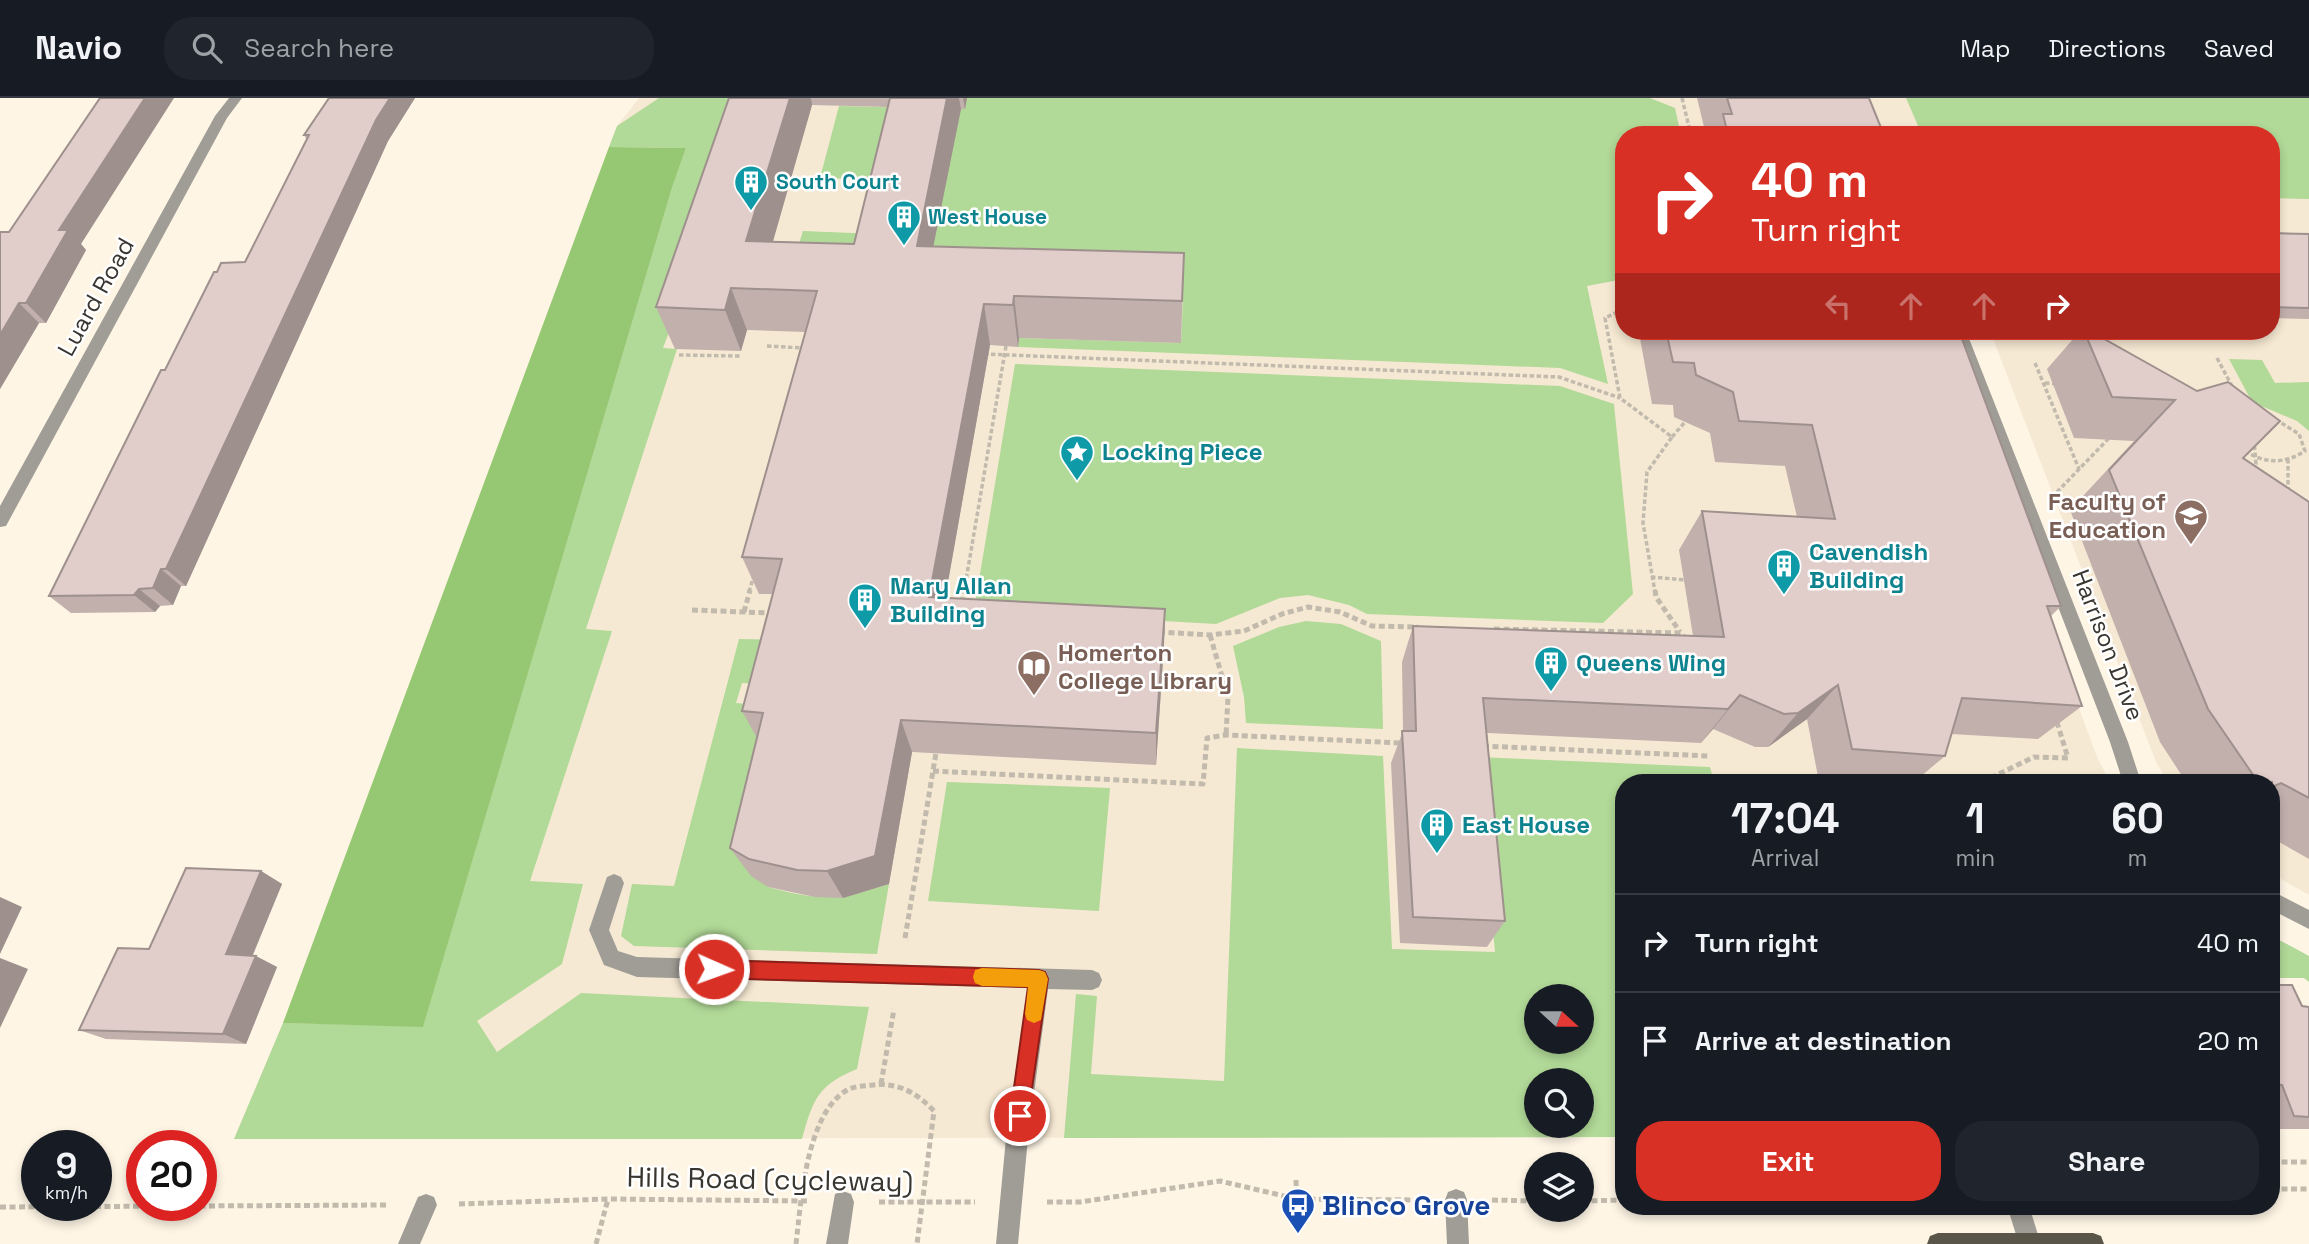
<!DOCTYPE html>
<style>
:root{--surface:#171b24;--page:#20242c;--text:#f1f3f6;--muted:#9ea1a6;--line:#363941;--accent:#d93025}
body{margin:0;font-family:"Space Grotesk",sans-serif;background:var(--page);color:var(--text);height:100vh;display:flex;flex-direction:column;font-size:26px;white-space:nowrap}
*{box-sizing:border-box;margin:0}
p{font-size:23px;color:var(--muted)}
.icon{flex:none;width:38px;height:38px;fill:none;stroke:currentColor;stroke-width:2;stroke-linecap:round;stroke-linejoin:round}
.map{position:relative;flex:1;overflow:hidden}
.details{position:absolute;left:1615px;top:676px;width:665px;height:441px;display:flex;flex-direction:column;background:var(--surface);border-radius:28px;box-shadow:0 4px 10px #0003}
.details>*{flex:none}
.hud{position:absolute;left:1615px;top:28px;width:665px;height:214px;border-radius:28px;box-shadow:0 4px 10px #0003;background:#d93025;color:#fff;overflow:hidden}
.needle{width:46px;rotate:111deg}
.fabs{position:absolute;left:1524px;top:886px;display:grid;gap:14px}
.fabs a{display:grid;place-items:center;width:70px;height:70px;border-radius:50%;background:var(--surface);box-shadow:0 4px 10px #0003;font-size:35px}
.speed{position:absolute;left:21px;top:1032px;display:flex;gap:14px;font-size:35px;font-weight:700;text-align:center}
.speed>*{display:grid;place-content:center;width:91px;height:91px;border-radius:50%;background:var(--surface);box-shadow:0 4px 10px #0003;line-height:1}
.speed small{font-size:18px;font-weight:400}
.speed .limit{border:10px solid #d22;background:#fff;color:#111}
.pin{position:absolute;display:grid;place-items:center;width:60px;height:60px;color:#fff;margin:-30px;border:4px solid #fff;border-radius:50%;box-shadow:0 2px 7px #0007}
.me{position:absolute;width:77px;margin:-38px;rotate:92deg;stroke-linejoin:round;filter:drop-shadow(0 0 5px #0008)}
.turn{display:flex;align-items:center;gap:24px;height:147px;padding:0 21px;font-size:32px}
.turn .icon{width:91px;height:91px;stroke-width:2.5}
.turn b{display:block;font-size:49px;line-height:60px}
.lanes{display:flex;align-items:center;height:66px;padding:0 21px;background:#0003;justify-content:center;gap:35px;direction:ltr}
.lanes .off{opacity:.35}
.eta{display:flex;justify-content:space-evenly;align-items:center;height:119px;text-align:center}
.eta b{font-size:42px;font-weight:700;line-height:49px}
.action{display:flex;gap:14px;margin-top:auto;padding:14px 21px}
.action a{flex:1;height:80px;border-radius:28px;background:var(--accent);color:#fff;font-size:28px;font-weight:700;line-height:80px;text-align:center}
.action a+a{background:var(--page);color:var(--text)}
ul{padding:0;list-style:none}
li{display:flex;align-items:center;gap:21px;height:98px;padding:0 21px;border-top:2px solid var(--line)}
li div{flex:1}
li b{display:block;font-size:26px}
li em{font-style:normal}
header{display:flex;align-items:center;gap:42px;box-sizing:border-box;height:98px;padding:0 35px;background:var(--surface);border-bottom:2px solid var(--line)}
header strong{font-size:33px}
nav{display:flex;gap:38px;margin-inline-start:auto;font-size:24px}
.search{width:490px;height:63px;background:var(--page);display:flex;align-items:center;gap:18px;box-sizing:border-box;padding:0 24px;border-radius:28px;color:var(--muted);font-size:26px}
.map>svg:first-child{display:block}
.built{fill:#f6e9d3;fill-rule:evenodd}
.green{fill:#b1d997;fill-rule:evenodd}
.forest{fill:#96c874}
.lines{fill:none;stroke-linecap:round;stroke-linejoin:round}
.path-far1{stroke:#c1baad;stroke-width:3.5;stroke-dasharray:4.5 2.5;stroke-linecap:butt}
.path{stroke:#c1baad;stroke-width:5;stroke-dasharray:6 3.5;stroke-linecap:butt}
.minor{fill:#a09d96;fill-rule:evenodd}
.major{fill:#5a5549;fill-rule:evenodd}
.wall{fill:#c2b0ad;fill-rule:evenodd}
.shaded-wall{fill:#9e908d}
.building{fill:#e1cdc9;stroke:#9e908d;stroke-width:2}
.route{fill:#d93025;stroke:#8d1f18;stroke-width:2}
.slow{fill:#f59e0b}
.labels{text-anchor:middle;stroke-width:5;stroke-linejoin:round;paint-order:stroke}
.far-culture-label{font-size:21px;font-weight:bold;fill:#0d838f;stroke:#fff;text-anchor:start}
.street-label{font-size:24px;fill:#39352f;stroke:#fff}
.culture-label{font-size:24px;font-weight:bold;fill:#0d838f;stroke:#fff;text-anchor:start}
.education-label{font-size:24px;font-weight:bold;fill:#785e54;stroke:#fff;text-anchor:end}
.near-street-label{font-size:28px;fill:#39352f;stroke:#fff}
.near-transit-label{font-size:28px;font-weight:bold;fill:#164399;stroke:#fff;text-anchor:start}
</style>
<header>
<strong>Navio</strong>
<div class="search"><svg class="icon" aria-label="search" viewBox="0 0 24 24"><circle cx="10" cy="10" r="6"/><path d="M15 15l6 6"/></svg>Search here</div>
<nav><a>Map</a><a>Directions</a><a>Saved</a></nav>
</header>
<div class="map">
<svg width="2309" height="1146" viewBox="0 0 2309 1146">
<rect width="100%" height="100%" fill="#fef5e5"/>
<!-- built -->
<g class="built">
<path d="M639 0H1838L1852 37H1624V233H1922L1990 369 2097 659 2110 684H1624V1039L234 1041 283 925 617 28ZM1536 898H1582V943H1536ZM1536 982H1582V1027H1536Z"/>
<path d="M1866 0H2309V797L2272 776V684H2168L2156 664 1990 233H2272V37H1881Z"/>
</g>
<!-- green -->
<g class="green">
<path d="M659 0H758L663 250 677 251 586 531 612 533 530 783 583 786 562 866 477 923 497 954 581 895 869 909 857 971C818 987 813 1001 802 1041H234L283 925 423 928 672 90 686 50 609 49 617 28Z"/>
<path d="M967 0H1650L1675 10 1681 37H1624V181L1587 188 1608 286 1560 270 1018 249 1019 240 1181 245 1183 198 931 162 890 82 820 80 839 8 964 11Z"/>
<path d="M1906 0H2309V101L2272 100V37H1922Z"/>
<path d="M803 133 877 136 789 177Z"/>
<path d="M2229 261 2262 262 2275 285 2309 284V333L2297 323 2252 304Z"/>
<path d="M1015 266 1560 288 1614 306 1633 496 1603 525 1367 516 1349 507 1308 497 1280 500 1216 526 974 512Z"/>
<path d="M1306 523 1341 526 1381 543 1383 631 1246 625 1244 599 1233 548 1279 529Z"/>
<path d="M739 541 787 542 776 587 742 585 736 605 771 608 768 789C818 803 840 802 889 786L877 856 634 848 621 838 632 786 674 788Z"/>
<path d="M1237 650 1383 658 1392 851 1495 854 1477 659 1710 669 1714 684H1624V1039L1064 1040 1076 896 1097 898 1091 976 1224 983ZM1536 898H1582V943H1536ZM1536 982H1582V1027H1536Z"/>
<path d="M947 684 1110 690 1099 813 928 803Z"/>
<path d="M2272 838 2309 858V884L2304 880H2272Z"/>
</g>
<!-- forest -->
<path class="forest" d="M609 49 686 50 672 90 423 929 283 925Z"/>
<g class="lines">
<!-- path-far1 -->
<g class="path-far1">
<path d="M1682 0 1691 37"/>
<path d="M1624 211 1605 220 1620 300 1672 339 1647 374 1643 425 1655 494"/>
<path d="M767 248 804 250"/>
<path d="M984 256 1559 279 1620 300"/>
<path d="M679 257 740 258"/>
<path d="M2217 260 2233 290"/>
<path d="M2035 265 2079 371"/>
<path d="M2045 285 2058 286"/>
<path d="M1672 339 1685 324"/>
<path d="M2245 353C2265 366 2285 366 2305 353L2299 336 2275 321"/>
<path d="M2288 361V395"/>
<path d="M2251 371 2256 366 2254 343"/>
<path d="M2057 394 2112 337"/>
<path d="M1651 479 1685 482"/>
<path d="M749 494 754 477"/>
<path d="M964 494 1006 248"/>
</g>
<!-- path -->
<g class="path">
<path d="M1655 492 1656 499 1680 534"/>
<path d="M962 505 964 492"/>
<path d="M692 512 771 515"/>
<path d="M744 514 750 492"/>
<path d="M1494 531 1681 535 1685 540"/>
<path d="M1159 534 1210 537 1244 533 1282 516 1308 509 1340 514 1372 528 1418 529"/>
<path d="M1210 537 1228 599 1226 637"/>
<path d="M1483 648 1709 658"/>
<path d="M933 673 1203 686 1207 640 1226 637 1401 645"/>
<path d="M1982 684 2034 659 2068 660 2056 621"/>
<path d="M905 840 936 655"/>
<path d="M881 986 894 911"/>
<path d="M2272 1064H2309"/>
<path d="M1296 1082 1297 1118"/>
<path d="M2272 1091H2309"/>
<path d="M1492 1102 1536 1103"/>
<path d="M1582 1103 1624 1102"/>
<path d="M879 1104H975"/>
<path d="M1047 1104H1080L1220 1083 1297 1101 1420 1102"/>
<path d="M459 1106 608 1101 807 1103"/>
<path d="M0 1109 388 1107"/>
<path d="M596 1146 608 1101"/>
<path d="M796 1146C801 1104 806 1016 847 992 854 988 864 988 873 987 898 984 917 995 934 1013L917 1146"/>
</g>
<!-- minor -->
<g class="minor">
<path d="M229 0H242L227 20 6 428 0 429V408L215 18Z"/>
<path d="M1952 233H2120L2122 236 2115 241 1968 238 2128 644 2141 684H2123L2110 644Z"/>
<path d="M614 776 621 779 624 785 609 832 618 853 637 859 1092 872 1099 875 1102 882 1099 889 1092 892 1048 891 1028 1040 1018 1146H996L1006 1040 1028 890 637 879 604 867 589 832 607 779Z"/>
<path d="M2272 793 2309 812V831L2272 812Z"/>
<path d="M1456 1091 1464 1094 1467 1102 1469 1146H1447L1445 1102 1448 1094Z"/>
<path d="M843 1093 851 1096 854 1104 848 1146H826L835 1096Z"/>
<path d="M426 1096 434 1099 437 1107 420 1146H398L418 1099Z"/>
<path d="M2007 1108H2029L2041 1146H2019Z"/>
</g>
<!-- major -->
<path class="major" d="M1938 1135H2093L2101 1138 2104 1146H1927L1930 1138Z"/>
</g>
<!-- wall -->
<g class="wall">
<path d="M329 0H415L388 43 186 488H181L173 507 160 508 155 514 71 515 49 498 165 272 245 164 307 42 304 37Z"/>
<path d="M729 0H967L965 11H961L933 148 1184 155 1181 245 1019 240 1018 249 990 247 945 500 1165 511 1164 546 1156 667 912 654 889 786 843 800 815 799 768 789 751 778 730 750 757 640 742 613 773 496H759L742 459 805 234 747 232 741 253 675 251 656 209ZM812 7 887 9 854 146 773 143Z"/>
<path d="M1697 0H1869L1884 37H1706Z"/>
<path d="M0 134 81 146 86 152 46 225H39L0 291Z"/>
<path d="M2272 135 2309 136V221L2272 220Z"/>
<path d="M1640 233H1959L2061 508 2051 518 2082 608 2038 641 1951 636 1945 658 1914 684H1819L1807 621 1768 649H1755L1713 631 1701 645 1487 635 1505 823 1487 849 1400 845 1391 665 1403 633 1402 564 1413 528 1693 538 1679 452 1702 413 1797 419 1785 368 1715 364 1710 335 1674 319 1673 307 1652 306 1639 235Z"/>
<path d="M2080 233H2090L2197 293 2243 360 2309 404V761L2272 740V684H2186L2160 644 2070 412 2134 343 2074 340 2047 271Z"/>
<path d="M261 773 282 786 253 857 277 869 246 946 106 941 79 932Z"/>
<path d="M2272 887 2302 908 2309 909V1031H2272Z"/>
</g>
<!-- shaded-wall -->
<g class="shaded-wall">
<path d="M145 0H174L81 146 86 152 46 225 26 205 59 132Z"/>
<path d="M390 0H415L388 43 186 488 166 471 376 22Z"/>
<path d="M790 0H811L812 7 761 185 746 143Z"/>
<path d="M947 0H959L961 11 925 190 917 148Z"/>
<path d="M963 0H967L965 11Z"/>
<path d="M731 190 747 232 741 253 725 212Z"/>
<path d="M1014 198 1019 240 1018 249 1013 207Z"/>
<path d="M19 205 39 225 0 291V237Z"/>
<path d="M984 206 990 247 939 535 929 499Z"/>
<path d="M161 471 181 488 173 507 153 490Z"/>
<path d="M139 491 160 508 155 514 134 497Z"/>
<path d="M1165 511 1164 546 1156 667V635Z"/>
<path d="M1838 587 1807 621 1768 649 1798 615Z"/>
<path d="M1740 597 1713 631 1701 645 1728 611Z"/>
<path d="M901 622 912 654 889 786 843 800 827 773Z"/>
<path d="M261 773 282 786 248 868 226 856Z"/>
<path d="M0 799 22 809 0 856Z"/>
<path d="M256 858 277 869 246 946 223 936Z"/>
<path d="M0 860 28 871 0 930Z"/>
</g>
<!-- building -->
<g class="building">
<path d="M100 0H145L59 132H68L26 205H19L0 237V134H9Z"/>
<path d="M329 0H390L376 22 166 471H161L153 490 139 491 134 497 49 498 161 272H165L214 174H217L221 165 245 164 309 37H304Z"/>
<path d="M729 0H790L746 143 854 146 890 0H947L917 148 1184 155 1182 203 1014 198 1013 207 984 206 929 499 1165 511 1156 635 901 622 875 758 827 773 797 772 749 761 730 750 763 615 742 613 782 461 742 459 817 193 731 190 725 212 656 209Z"/>
<path d="M1727 0H1869L1884 37H1728L1723 16H1732Z"/>
<path d="M2272 135 2309 136V210L2272 209Z"/>
<path d="M1666 233H1959L2061 508H2047L2082 608 1962 600 1945 658 1852 651 1838 587 1798 615 1784 616 1740 597 1728 611 1483 600 1505 823 1413 819 1402 633H1416L1413 528 1724 539 1702 413 1835 421 1812 327 1739 323 1733 294 1696 277 1694 265 1673 264Z"/>
<path d="M2084 233H2090L2197 293 2228 284 2280 323 2243 360 2309 404V700L2281 685 2272 689V684H2258L2208 611 2109 372 2175 302 2112 299Z"/>
<path d="M186 770 261 773 226 856 256 858 223 936 79 932 118 850 149 851Z"/>
<path d="M2272 887H2292L2302 908 2309 909V1019L2294 1018 2282 987 2272 986Z"/>
</g>
<!-- route -->
<path class="route" d="M714 862 1039 872 1045 874 1048 881 1027 1025 1020 1027 1013 1025 1010 1018 1028 889 714 880 707 878 705 871 707 865Z"/>
<!-- slow -->
<path class="slow" d="M982 870 1039 872 1045 874 1048 881 1041 922 1034 925 1027 922 1025 916 1028 889 982 888 975 885 973 879 975 872Z"/>
<!-- icons -->
<defs>
<g id="building-pin" transform="scale(1.75)"><path d="M0 17L-7.5 6A9.5 9.5 0 1 1 7.5 6Z" fill="#0f9aa8" stroke="#fff"/><path d="M-4-6H4V6H1V3H-1V6H-4ZM-2.5-4.3h1.7v1.8h-1.7ZM.8-4.3h1.7v1.8H.8ZM-2.5-1h1.7V.8h-1.7ZM.8-1h1.7V.8H.8Z" fill="#fff"/></g>
<g id="sight-pin" transform="scale(1.75)"><path d="M0 17L-7.5 6A9.5 9.5 0 1 1 7.5 6Z" fill="#0f9aa8" stroke="#fff"/><path d="M0-6L1.8-2.2L6-1.7L2.9 1.2L3.7 5.4L0 3.3L-3.7 5.4L-2.9 1.2L-6-1.7L-1.8-2.2Z" fill="#fff"/></g>
<g id="university-pin" transform="scale(1.75)"><path d="M0 17L-7.5 6A9.5 9.5 0 1 1 7.5 6Z" fill="#8d6e63" stroke="#fff"/><path d="M0-5L7-2L0 1L-7-2ZM-4 1L0 2.5L4 1V4Q0 6-4 4Z" fill="#fff"/></g>
<g id="library-pin" transform="scale(1.75)"><path d="M0 17L-7.5 6A9.5 9.5 0 1 1 7.5 6Z" fill="#8d6e63" stroke="#fff"/><path d="M-6-4Q-3-5.5-.7-3.5V5Q-3 3-6 4ZM6-4Q3-5.5 .7-3.5V5Q3 3 6 4Z" fill="#fff"/></g>
<g id="bus-pin" transform="scale(1.75)"><path d="M0 17L-7.5 6A9.5 9.5 0 1 1 7.5 6Z" fill="#1a4fb4" stroke="#fff"/><path d="M-5-6H5V4H4V6H2V4H-2V6H-4V4H-5ZM-3.5-4V0h7V-4ZM-3.5 1.2v1.5H-2V1.2ZM2 1.2v1.5H3.5V1.2Z" fill="#fff"/></g>
</defs>
<g fill-rule="evenodd">
<use href="#building-pin" x="751" y="84"/>
<use href="#building-pin" x="904" y="119"/>
<use href="#sight-pin" x="1077" y="354"/>
<use href="#university-pin" x="2191" y="418"/>
<use href="#building-pin" x="1784" y="468"/>
<use href="#building-pin" x="865" y="502"/>
<use href="#building-pin" x="1551" y="565"/>
<use href="#library-pin" x="1034" y="569"/>
<use href="#building-pin" x="1437" y="727"/>
<use href="#bus-pin" x="1298" y="1107"/>
</g>
<g class="labels">
<!-- far-culture labels -->
<g class="far-culture-label">
<text x="776" y="91">South Court</text>
<text x="928" y="126">West House</text>
</g>
<!-- street labels -->
<g class="street-label">
<text transform="translate(96 199) rotate(-61)" y="8">Luard Road</text>
<text transform="translate(2108 547) rotate(69)" y="8">Harrison Drive</text>
</g>
<!-- culture labels -->
<g class="culture-label">
<text x="1102" y="362">Locking Piece</text>
<text x="1809" y="462">Cavendish<tspan x="1809" dy="28">Building</tspan></text>
<text x="890" y="496">Mary Allan<tspan x="890" dy="28">Building</tspan></text>
<text x="1576" y="573">Queens Wing</text>
<text x="1462" y="735">East House</text>
</g>
<!-- education labels -->
<g class="education-label">
<text x="2166" y="412">Faculty of<tspan x="2166" dy="28">Education</tspan></text>
<text x="1058" y="563" text-anchor="start">Homerton<tspan x="1058" dy="28">College Library</tspan></text>
</g>
<!-- near-street labels -->
<g class="near-street-label">
<text transform="translate(770 1081) rotate(1)" y="10">Hills Road (cycleway)</text>
</g>
<!-- near-transit labels -->
<g class="near-transit-label">
<text x="1322" y="1117">Blinco Grove</text>
</g>
</g>
</svg>
<div class="fabs">
<a><svg class="needle" viewBox="-14 -14 28 28"><path d="M0-13l5 13h-10z" fill="#e53935"/><path d="M0 13l5-13h-10z" fill="#9ea1a6"/></svg></a>
<a><svg class="icon" aria-label="search" viewBox="0 0 24 24"><circle cx="10" cy="10" r="6"/><path d="M15 15l6 6"/></svg></a>
<a><svg class="icon" aria-label="layers" viewBox="0 0 24 24"><path d="M12 4l9 5-9 5-9-5zM3 14l9 5 9-5"/></svg></a>
</div>
<div class="speed"><div>9<small>km/h</small></div><div class="limit">20</div></div>
<div class="pin" style="left:1020px;top:1018px;background:#d93025"><svg class="icon" aria-label="arrive" viewBox="0 0 24 24"><path d="M6 21V4h12l-3 4 3 4H6"/></svg></div>
<svg class="me" style="left:714px;top:871px" viewBox="-20 -20 40 40"><circle r="17" fill="#d93025" stroke="#fff" stroke-width="3"/><path d="M0-11L8 9 0 5-8 9z" fill="#fff"/></svg>
<div class="hud">
<div class="turn"><svg class="icon" aria-label="right" viewBox="0 0 24 24"><path d="M7 20v-9h11M14 6l5 5-5 5"/></svg><div><b>40 m</b>Turn right</div></div>
<div class="lanes"><svg class="icon off" aria-label="left" viewBox="0 0 24 24"><path d="M17 20v-9H6M10 6l-5 5 5 5"/></svg><svg class="icon off" aria-label="ahead" viewBox="0 0 24 24"><path d="M12 20V5M6 11l6-6 6 6"/></svg><svg class="icon off" aria-label="ahead" viewBox="0 0 24 24"><path d="M12 20V5M6 11l6-6 6 6"/></svg><svg class="icon" aria-label="right" viewBox="0 0 24 24"><path d="M7 20v-9h11M14 6l5 5-5 5"/></svg></div>
</div>
<section class="details">
<div class="eta">
<div><b>17:04</b><p>Arrival</p></div>
<div><b>1</b><p>min</p></div>
<div><b>60</b><p>m</p></div>
</div>
<ul>
<li><svg class="icon" aria-label="right" viewBox="0 0 24 24"><path d="M7 20v-9h11M14 6l5 5-5 5"/></svg><div><b>Turn right</b></div><em>40 m</em></li>
<li><svg class="icon" aria-label="arrive" viewBox="0 0 24 24"><path d="M6 21V4h12l-3 4 3 4H6"/></svg><div><b>Arrive at destination</b></div><em>20 m</em></li>
</ul>
<div class="action"><a>Exit</a><a>Share</a></div>
</section>
</div>
